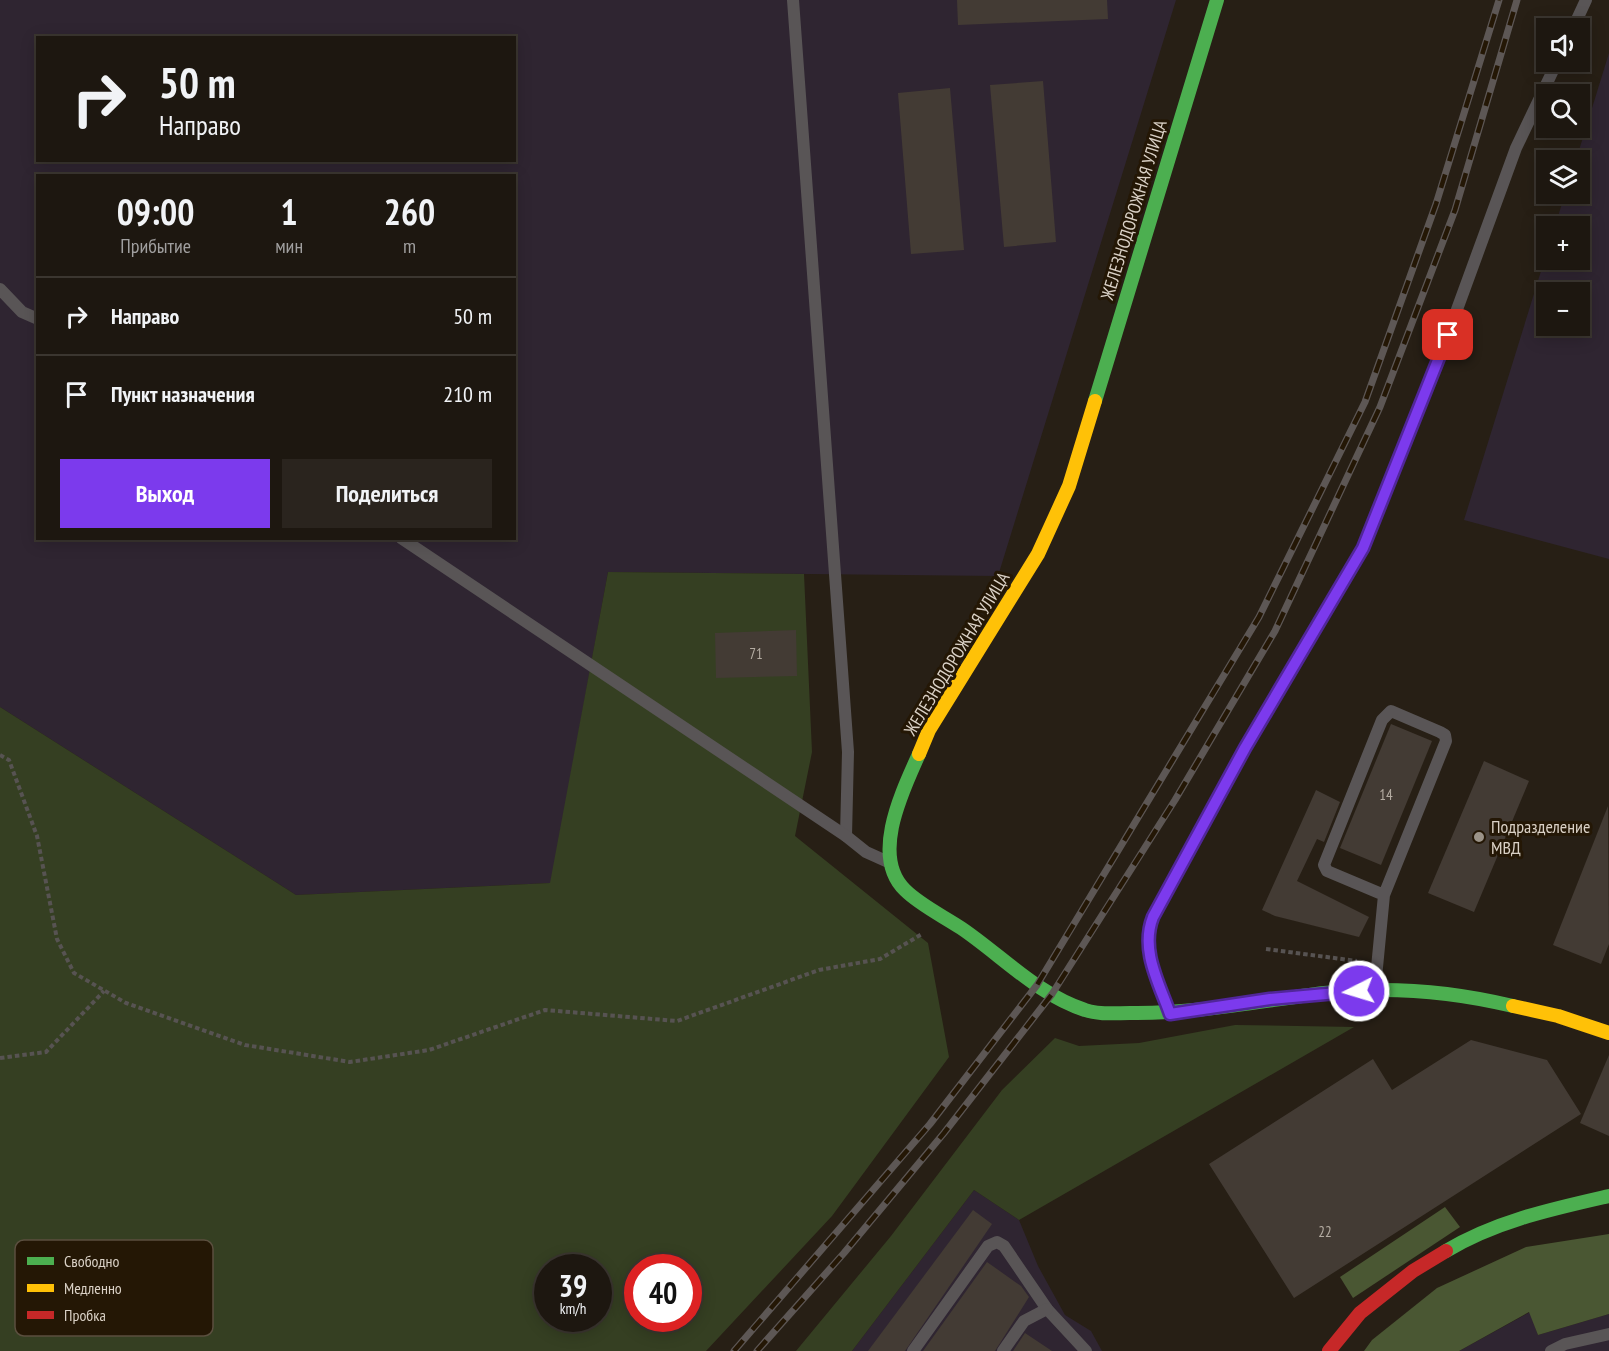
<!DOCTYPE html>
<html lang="ru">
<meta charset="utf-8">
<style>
:root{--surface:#1d1710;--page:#2a241e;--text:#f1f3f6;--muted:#a09f9f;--line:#3b3630;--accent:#7c3aed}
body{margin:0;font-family:"PT Sans Narrow",sans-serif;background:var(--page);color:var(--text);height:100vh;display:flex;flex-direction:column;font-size:22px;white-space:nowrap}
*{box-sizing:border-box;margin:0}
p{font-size:20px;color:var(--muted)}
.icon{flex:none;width:33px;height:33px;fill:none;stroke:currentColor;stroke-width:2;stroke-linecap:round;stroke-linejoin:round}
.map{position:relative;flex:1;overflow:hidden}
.drawer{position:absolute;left:36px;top:174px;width:480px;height:366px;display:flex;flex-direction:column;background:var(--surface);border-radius:0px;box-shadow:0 3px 15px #0003,0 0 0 2px var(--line)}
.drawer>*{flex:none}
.hud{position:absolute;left:36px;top:36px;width:480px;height:126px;border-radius:0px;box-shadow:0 3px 15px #0003,0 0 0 2px var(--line);background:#1d1710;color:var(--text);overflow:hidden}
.buttons{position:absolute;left:1536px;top:18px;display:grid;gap:12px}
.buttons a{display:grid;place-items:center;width:54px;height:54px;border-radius:0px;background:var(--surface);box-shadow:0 3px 15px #0003,0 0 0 2px var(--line);font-size:30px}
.speed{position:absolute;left:534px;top:1254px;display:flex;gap:12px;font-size:30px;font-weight:700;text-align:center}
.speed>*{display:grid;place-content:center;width:78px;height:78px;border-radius:50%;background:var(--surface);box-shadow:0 3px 15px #0003,0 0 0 2px var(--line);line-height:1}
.speed small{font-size:15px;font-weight:400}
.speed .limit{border:9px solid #d22;background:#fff;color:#111}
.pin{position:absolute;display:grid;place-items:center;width:51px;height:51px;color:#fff;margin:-26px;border-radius:12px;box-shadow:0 3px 9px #0006}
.me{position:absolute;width:66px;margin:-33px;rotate:265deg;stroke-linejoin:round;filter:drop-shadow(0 0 4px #0008)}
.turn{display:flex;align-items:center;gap:21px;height:126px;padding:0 24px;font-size:27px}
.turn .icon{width:78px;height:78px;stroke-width:2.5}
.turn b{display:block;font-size:42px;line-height:51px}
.eta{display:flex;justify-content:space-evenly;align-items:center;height:102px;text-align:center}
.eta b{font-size:36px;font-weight:700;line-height:42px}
.primary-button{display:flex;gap:12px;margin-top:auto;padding:12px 24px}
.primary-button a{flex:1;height:69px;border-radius:0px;background:var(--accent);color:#fff;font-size:24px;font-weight:700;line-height:69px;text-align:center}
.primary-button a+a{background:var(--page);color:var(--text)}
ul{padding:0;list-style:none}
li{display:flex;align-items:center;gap:18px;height:78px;padding:0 24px;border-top:2px solid var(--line)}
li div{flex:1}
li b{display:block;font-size:22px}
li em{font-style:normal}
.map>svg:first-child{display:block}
.industrial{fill:#2f2531;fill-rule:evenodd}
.green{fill:#353f22;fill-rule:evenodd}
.forest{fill:#4a5733}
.building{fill:#433b34}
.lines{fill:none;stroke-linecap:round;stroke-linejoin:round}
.path{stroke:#575352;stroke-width:4;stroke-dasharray:4.5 3;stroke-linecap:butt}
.lane{stroke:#595556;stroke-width:12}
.fast{stroke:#4caf50;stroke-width:14}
.slow{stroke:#ffc107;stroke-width:14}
.jam{stroke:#c62828;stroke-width:14}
.rail-casing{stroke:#5d5755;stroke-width:7}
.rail{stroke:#241705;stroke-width:4.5;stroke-dasharray:14;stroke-linecap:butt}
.route-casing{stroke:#51269a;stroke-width:15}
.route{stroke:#7c3aed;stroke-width:10}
.poi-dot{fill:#9b9388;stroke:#241705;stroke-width:2}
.labels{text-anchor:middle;stroke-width:6;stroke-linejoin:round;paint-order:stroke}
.number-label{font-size:15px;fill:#b4aca2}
.street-label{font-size:18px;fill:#dad1c6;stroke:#241705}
.poi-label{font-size:18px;fill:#dad1c6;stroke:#241705;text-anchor:start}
.key{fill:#241705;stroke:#5b4f3f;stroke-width:1.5}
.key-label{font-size:16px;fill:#dad1c6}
</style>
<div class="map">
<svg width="1609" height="1351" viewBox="0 0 1609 1351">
<rect width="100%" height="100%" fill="#271f15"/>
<!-- industrial -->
<g class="industrial">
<path d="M0 0H1176L998 576 608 572 551 883 296 895 0 707ZM38 38H514V160H38ZM38 176H514V538H38Z"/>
<path d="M1609 53V559L1464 520 1546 255V260H1580V226H1555L1565 194H1580V160H1576ZM1546 292H1580V326H1546Z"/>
<path d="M974 1190 1019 1220 1038 1266 1065 1315 1091 1331 1102 1351H852Z"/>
<path d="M1530 1312 1538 1335 1609 1314V1351H1459Z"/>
</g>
<!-- green -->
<g class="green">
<path d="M608 572 804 574 812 752 795 836 928 943 949 1057 832 1216 706 1351H0V707L296 895 550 883ZM548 1268H598V1318H548ZM638 1268H688V1318H638Z"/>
<path d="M1235 1025 1354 1027 1019 1220 974 1190 852 1351H796L891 1236 1002 1090 1055 1038 1079 1046 1139 1043Z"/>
</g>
<!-- forest -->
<g class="forest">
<path d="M1445 1207 1460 1227 1353 1298 1340 1277Z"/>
<path d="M1609 1234V1314L1538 1335 1529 1312 1459 1351H1364L1372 1340 1437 1288 1526 1247Z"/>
</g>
<!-- building -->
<g class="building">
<path d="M957 0H1107L1108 19 958 25Z"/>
<path d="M1043 81 1056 242 1004 247 990 85Z"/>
<path d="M950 88 964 250 911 254 898 93Z"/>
<path d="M796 630 797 676 716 678 715 633Z"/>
<path d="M1391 724 1432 741 1381 865 1340 848Z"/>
<path d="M1484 761 1529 781 1474 912 1428 893Z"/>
<path d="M1316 790 1340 802 1324 842 1317 839 1297 881 1369 917 1359 937 1275 916 1262 910Z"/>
<path d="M1608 806 1609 944 1601 964 1553 945Z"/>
<path d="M1471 1040 1547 1060 1581 1114 1294 1298 1209 1164 1373 1059 1392 1090Z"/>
<path d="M1609 1055V1136L1580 1123Z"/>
<path d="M973 1210 992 1224 905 1351H868Z"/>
<path d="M987 1262 1021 1286 1029 1297 995 1351H923Z"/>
<path d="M1025 1333 1052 1351H1013Z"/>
</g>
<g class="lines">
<!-- path -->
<g class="path">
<path d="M0 755 9 760 37 836 57 939 74 973 126 1003 245 1045 350 1062 429 1050 545 1010 677 1021 819 970 880 959 922 934"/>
<path d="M1266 949 1357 961"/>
<path d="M0 1058 46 1052 104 991"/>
</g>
<!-- lane -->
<g class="lane">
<path d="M793 0 848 752 846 836"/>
<path d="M1573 28 1586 0"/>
<path d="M0 289 22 312 38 319"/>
<path d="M401 538 846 836 866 852 886 861"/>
<path d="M1375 988 1384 895 1446 741 1445 735 1440 732 1391 711 1382 720 1324 865 1327 871 1384 895"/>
<path d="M1169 1013C1159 982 1140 949 1153 917L1245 748 1363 548 1440 356 1516 148 1557 62"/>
<path d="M913 1351 988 1246 997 1242 1004 1246 1047 1309 1086 1351"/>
<path d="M1003 1351 1024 1321 1047 1309"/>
<path d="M1551 1351 1565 1344 1609 1334"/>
</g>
<!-- fast -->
<g class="fast">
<path d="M1095 401 1217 0"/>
<path d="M919 754C903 790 870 856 905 890 920 905 943 916 961 928 1001 955 1038 995 1085 1010 1099 1015 1116 1013 1130 1013 1196 1014 1260 1001 1324 993 1388 986 1451 991 1513 1006"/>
<path d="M1446 1251C1496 1221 1552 1209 1609 1196"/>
</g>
<!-- slow -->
<g class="slow">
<path d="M919 754 929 730 1038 554 1069 486 1095 401"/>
<path d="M1513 1006 1558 1016 1609 1033"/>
</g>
<!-- jam -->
<path class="jam" d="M1329 1351 1360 1313 1413 1271 1446 1251"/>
<!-- rail casing -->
<g class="rail-casing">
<g id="rail">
<path d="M734 1351 930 1124 1037 985 1259 617 1365 402 1436 204 1499 0"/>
<path d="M757 1351 844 1253 944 1133 1052 994 1175 800 1275 631 1380 407 1455 210 1517 0"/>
</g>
</g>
<!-- rail -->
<use href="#rail" class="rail"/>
</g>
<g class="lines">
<!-- route casing -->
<g class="route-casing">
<path id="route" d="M1359 991 1270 999 1170 1014C1159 983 1140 950 1153 917L1245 748 1363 548 1448 335"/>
</g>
<!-- route -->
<use href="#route" class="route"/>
</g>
<!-- markers -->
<circle class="poi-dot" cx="1479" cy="837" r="6"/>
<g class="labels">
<!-- number labels -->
<g class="number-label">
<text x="756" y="659">71</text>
<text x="1386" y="800">14</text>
<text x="1325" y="1237">22</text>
</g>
<!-- street labels -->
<g class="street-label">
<text transform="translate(1134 210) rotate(-73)" y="6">ЖЕЛЕЗНОДОРОЖНАЯ УЛИЦА</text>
<text transform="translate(957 654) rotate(-59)" y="6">ЖЕЛЕЗНОДОРОЖНАЯ УЛИЦА</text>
</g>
<!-- poi labels -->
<g class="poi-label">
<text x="1491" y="833">Подразделение<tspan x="1491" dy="21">МВД</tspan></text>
</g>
</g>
<!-- legend -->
<rect x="15" y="1240" width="198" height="96" rx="9" class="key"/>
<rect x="27" y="1257" width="27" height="8" fill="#4caf50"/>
<rect x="27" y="1284" width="27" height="8" fill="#ffc107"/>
<rect x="27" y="1311" width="27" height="8" fill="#c62828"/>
<g class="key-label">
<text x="64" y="1267">Свободно</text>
<text x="64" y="1294">Медленно</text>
<text x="64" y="1321">Пробка</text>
</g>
</svg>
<div class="buttons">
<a><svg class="icon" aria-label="sound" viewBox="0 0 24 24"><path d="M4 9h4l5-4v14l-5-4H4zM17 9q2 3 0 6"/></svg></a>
<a><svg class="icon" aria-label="search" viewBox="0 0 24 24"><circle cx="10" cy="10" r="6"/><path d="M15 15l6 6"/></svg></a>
<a><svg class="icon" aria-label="layers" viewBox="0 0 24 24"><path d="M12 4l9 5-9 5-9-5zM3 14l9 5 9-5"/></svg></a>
<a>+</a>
<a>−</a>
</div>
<div class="speed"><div>39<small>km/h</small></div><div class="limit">40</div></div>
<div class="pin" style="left:1448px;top:335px;background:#d93025"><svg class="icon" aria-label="arrive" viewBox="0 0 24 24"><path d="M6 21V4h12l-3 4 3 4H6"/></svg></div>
<svg class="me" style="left:1359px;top:991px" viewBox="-20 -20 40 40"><circle r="17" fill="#7c3aed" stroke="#fff" stroke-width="3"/><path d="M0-11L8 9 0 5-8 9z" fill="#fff"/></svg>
<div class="hud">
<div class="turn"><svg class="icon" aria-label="right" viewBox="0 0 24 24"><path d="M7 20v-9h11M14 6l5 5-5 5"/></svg><div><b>50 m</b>Направо</div></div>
</div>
<section class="drawer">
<div class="eta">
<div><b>09:00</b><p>Прибытие</p></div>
<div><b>1</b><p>мин</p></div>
<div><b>260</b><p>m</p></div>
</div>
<ul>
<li><svg class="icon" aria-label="right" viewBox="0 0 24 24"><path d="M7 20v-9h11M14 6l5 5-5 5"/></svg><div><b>Направо</b></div><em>50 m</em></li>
<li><svg class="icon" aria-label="arrive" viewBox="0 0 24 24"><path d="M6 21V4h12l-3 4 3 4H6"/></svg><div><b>Пункт назначения</b></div><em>210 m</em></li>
</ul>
<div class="primary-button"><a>Выход</a><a>Поделиться</a></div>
</section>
</div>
